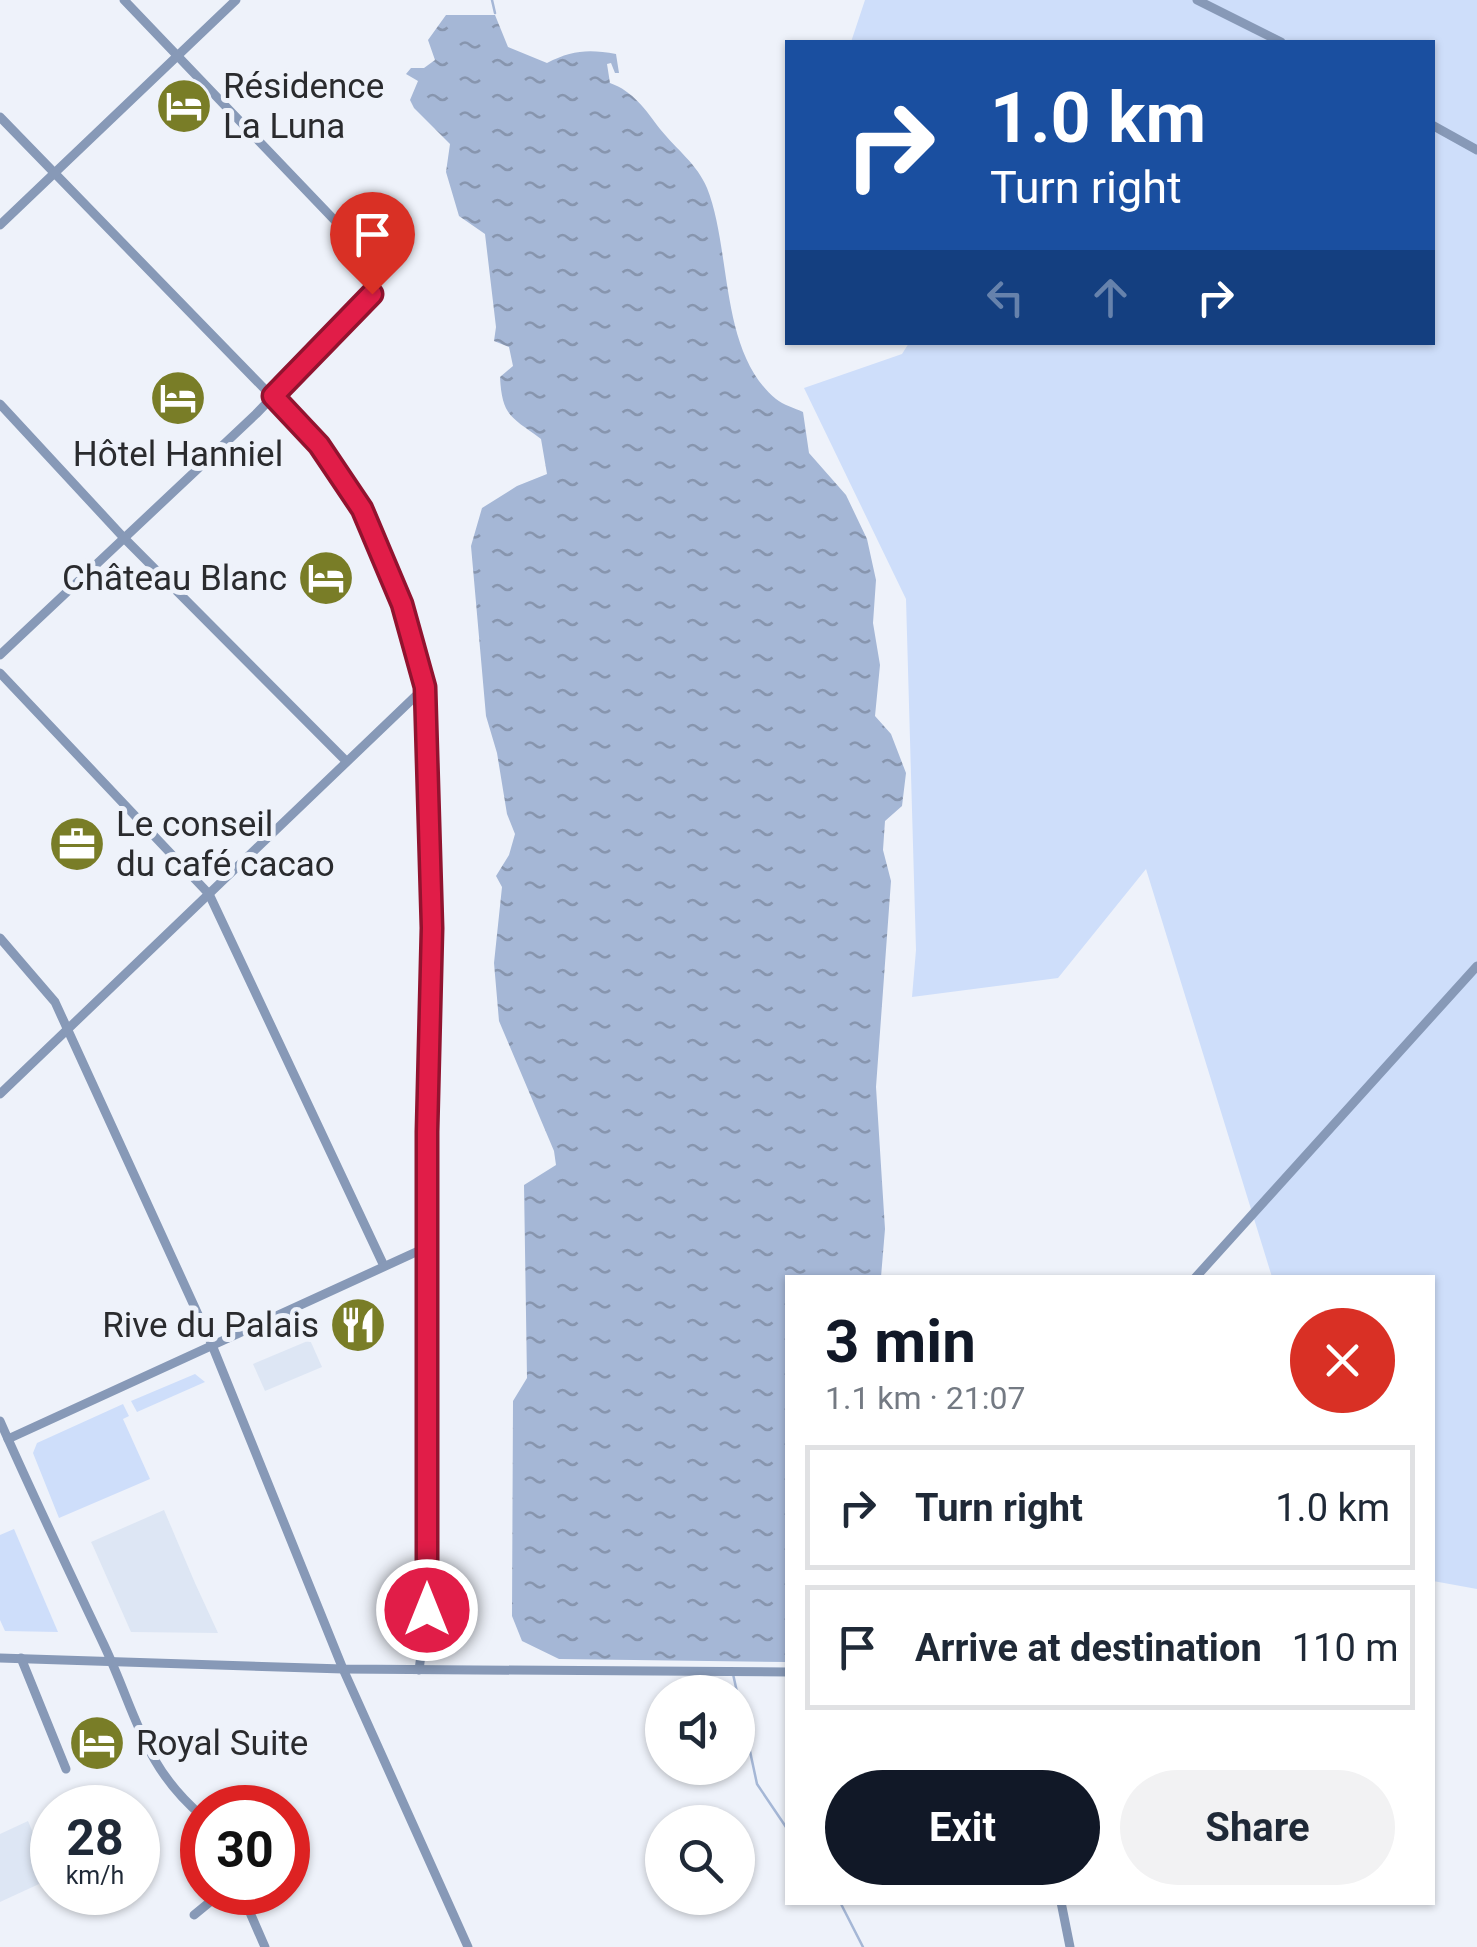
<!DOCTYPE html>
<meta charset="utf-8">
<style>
:root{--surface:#fff;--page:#f2f2f3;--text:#1f2937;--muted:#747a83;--line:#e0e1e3;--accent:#111827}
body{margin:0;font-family:Roboto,sans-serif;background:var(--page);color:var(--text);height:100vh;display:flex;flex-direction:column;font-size:38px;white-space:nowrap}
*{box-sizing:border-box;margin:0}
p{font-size:32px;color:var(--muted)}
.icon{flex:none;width:55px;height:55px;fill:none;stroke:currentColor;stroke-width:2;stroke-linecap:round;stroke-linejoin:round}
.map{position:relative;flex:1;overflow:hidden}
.sheet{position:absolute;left:785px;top:1275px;width:650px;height:630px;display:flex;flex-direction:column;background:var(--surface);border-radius:0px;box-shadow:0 2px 8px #0004}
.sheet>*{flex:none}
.hud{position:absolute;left:785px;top:40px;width:650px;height:305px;border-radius:0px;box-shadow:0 2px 8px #0004;background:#1a4fa0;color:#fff;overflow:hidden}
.tools{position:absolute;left:645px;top:1675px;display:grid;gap:20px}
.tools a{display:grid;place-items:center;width:110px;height:110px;border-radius:50%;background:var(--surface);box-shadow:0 2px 8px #0004;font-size:50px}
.speed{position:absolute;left:30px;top:1785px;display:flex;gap:20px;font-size:50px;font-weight:700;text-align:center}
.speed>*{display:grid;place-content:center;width:130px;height:130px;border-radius:50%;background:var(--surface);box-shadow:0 2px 8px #0004;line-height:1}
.speed small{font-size:25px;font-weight:400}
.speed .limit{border:15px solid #d22;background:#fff;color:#111}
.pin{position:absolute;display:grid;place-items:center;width:85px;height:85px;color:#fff;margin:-102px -42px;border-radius:50% 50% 50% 0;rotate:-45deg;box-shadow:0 0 10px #0007}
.pin .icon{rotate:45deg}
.me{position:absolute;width:110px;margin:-55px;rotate:0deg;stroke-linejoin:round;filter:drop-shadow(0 0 8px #0008)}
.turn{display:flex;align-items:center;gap:35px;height:210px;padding:0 40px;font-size:45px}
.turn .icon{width:130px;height:130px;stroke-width:2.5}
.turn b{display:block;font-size:70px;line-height:85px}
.lanes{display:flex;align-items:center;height:95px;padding:0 40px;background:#0003;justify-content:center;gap:50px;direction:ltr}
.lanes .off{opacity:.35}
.round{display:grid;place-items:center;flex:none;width:105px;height:105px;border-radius:52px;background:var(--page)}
.overview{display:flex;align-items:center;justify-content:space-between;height:170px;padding:0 40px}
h1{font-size:60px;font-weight:700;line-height:75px;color:var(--accent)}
.button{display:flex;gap:20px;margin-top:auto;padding:20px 40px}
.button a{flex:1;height:115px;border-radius:60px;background:var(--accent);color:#fff;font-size:40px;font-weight:700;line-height:115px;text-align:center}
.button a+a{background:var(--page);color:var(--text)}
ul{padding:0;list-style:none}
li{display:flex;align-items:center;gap:30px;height:125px;margin:0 20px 15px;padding:0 20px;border:5px solid var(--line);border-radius:0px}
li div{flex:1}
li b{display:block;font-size:38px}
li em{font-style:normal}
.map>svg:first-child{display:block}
.built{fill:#dde6f4}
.green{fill:#cedefa}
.water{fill:url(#water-ripples)}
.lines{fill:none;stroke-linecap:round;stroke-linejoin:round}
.stream{stroke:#a5b7d6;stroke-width:2.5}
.minor{stroke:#8799b7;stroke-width:9}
.route-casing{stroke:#92132f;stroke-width:25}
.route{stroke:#e11d48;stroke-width:18}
.labels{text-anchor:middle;stroke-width:10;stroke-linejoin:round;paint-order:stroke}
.poi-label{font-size:35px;fill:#2a2b2e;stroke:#eef2fa;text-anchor:start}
</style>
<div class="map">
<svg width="1477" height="1947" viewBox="0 0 1477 1947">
<defs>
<pattern id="water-ripples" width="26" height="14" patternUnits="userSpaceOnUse" patternTransform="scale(2.5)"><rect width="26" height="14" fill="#a5b7d6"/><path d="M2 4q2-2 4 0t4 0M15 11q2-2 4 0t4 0" fill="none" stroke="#8795ae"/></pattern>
</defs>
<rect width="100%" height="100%" fill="#eef2fa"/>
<!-- built -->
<g class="built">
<path d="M310 1340 322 1367 265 1391 253 1364Z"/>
<path d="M164 1510 195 1583 218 1633 131 1632 93 1546 91 1542Z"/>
<path d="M28 1821 52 1878 0 1902V1834Z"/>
</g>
<!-- green -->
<g class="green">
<path d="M865 0H1477V1589L1433 1581 1432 1278 1272 1277 1146 869 1058 978 912 997 916 950 906 599 804 388 902 354 909 343 1432 342V42H851Z"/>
<path d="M195 1374 205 1382 137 1412 131 1401Z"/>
<path d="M123 1404 129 1416 123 1419 150 1479 59 1518 33 1453 37 1443Z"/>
<path d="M14 1529 58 1632 5 1631 0 1620V1535Z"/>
</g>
<!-- water -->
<path class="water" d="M446 15H495L508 47 547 63C572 50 589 49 616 54L619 73H615L611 63 607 64 610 83C633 91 646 110 660 129 677 150 697 164 707 188 732 251 719 352 776 399 783 405 795 408 803 412L809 453 846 495 867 539 876 580 873 623 880 665 875 716 891 734 906 773 902 806 885 821 883 850 891 881 876 1087 885 1229 881 1277 788 1278 787 1662 559 1659 522 1641 512 1616 513 1401 527 1378 524 1185 556 1165 554 1151 499 1021 494 963 502 887 496 876 509 855 515 834 507 814 497 753 486 716 471 546 482 508 517 486 547 474 541 439C511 417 502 416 500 377L513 366 509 347 494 341 496 327 485 234 459 216 446 172 450 144 414 108 410 100 418 81 406 74 411 68H424L435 60 428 40Z"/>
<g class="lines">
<!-- stream -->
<g class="stream">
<path d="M492 0 495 13"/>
<path d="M733 1674 737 1692"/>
<path d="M738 1695 757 1784 788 1830"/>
<path d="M840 1902 863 1947"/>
</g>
<!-- minor -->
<g class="minor">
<path d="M124 0 343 229"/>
<path d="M1197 0 1281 42"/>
<path d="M0 117 319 445 361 509 382 551 402 604 425 687 429 785 432 928 427 1132V1610L419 1670"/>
<path d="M1432 125 1477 150"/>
<path d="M0 225 236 0"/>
<path d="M0 404 124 538 346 761"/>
<path d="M0 655 256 414 372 294"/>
<path d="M0 673 209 894 384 1266"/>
<path d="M0 938 55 1002 212 1345 343 1669 468 1947"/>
<path d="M0 1094 425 687"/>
<path d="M1195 1278 1477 966"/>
<path d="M0 1421C33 1496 69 1571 104 1645 136 1713 143 1766 202 1816"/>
<path d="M8 1439 427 1247"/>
<path d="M0 1658 343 1669 788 1672"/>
<path d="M21 1658 66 1769"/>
<path d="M241 1892 265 1947"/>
<path d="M1061 1902 1070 1947"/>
<path d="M194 1915 222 1892"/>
</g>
</g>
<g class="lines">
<!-- route casing -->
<g class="route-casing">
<path id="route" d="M372 294 273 396 319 445 362 509 402 604 425 687 432 928 427 1132V1610"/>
</g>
<!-- route -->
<use href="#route" class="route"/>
</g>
<!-- icons -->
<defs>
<g id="hotel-disc" transform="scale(2.875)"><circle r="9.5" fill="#797d27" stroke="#eef2fa"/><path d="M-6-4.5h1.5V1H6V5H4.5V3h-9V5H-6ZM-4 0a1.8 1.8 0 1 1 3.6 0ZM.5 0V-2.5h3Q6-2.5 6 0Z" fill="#fff"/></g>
<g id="office-disc" transform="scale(2.875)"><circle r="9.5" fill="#797d27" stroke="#eef2fa"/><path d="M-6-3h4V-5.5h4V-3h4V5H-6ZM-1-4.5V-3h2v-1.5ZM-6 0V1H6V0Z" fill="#fff"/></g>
<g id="restaurant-disc" transform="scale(2.875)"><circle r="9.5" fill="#797d27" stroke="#eef2fa"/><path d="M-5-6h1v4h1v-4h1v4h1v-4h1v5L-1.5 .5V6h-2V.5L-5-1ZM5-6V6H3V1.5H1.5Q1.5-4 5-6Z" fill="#fff"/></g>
</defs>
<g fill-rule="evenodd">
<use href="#hotel-disc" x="184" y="106"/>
<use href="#hotel-disc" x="178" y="398"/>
<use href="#hotel-disc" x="326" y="578"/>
<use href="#office-disc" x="77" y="844"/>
<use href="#restaurant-disc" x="358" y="1325"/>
<use href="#hotel-disc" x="97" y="1743"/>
</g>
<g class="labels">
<!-- poi labels -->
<g class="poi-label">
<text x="223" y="98">Résidence<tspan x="223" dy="40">La Luna</tspan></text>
<text x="178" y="466" text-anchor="middle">Hôtel Hanniel</text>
<text x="287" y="590" text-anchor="end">Château Blanc</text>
<text x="116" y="836">Le conseil<tspan x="116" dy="40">du café cacao</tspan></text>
<text x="319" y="1337" text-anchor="end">Rive du Palais</text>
<text x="136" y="1755">Royal Suite</text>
</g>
</g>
</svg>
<div class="tools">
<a><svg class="icon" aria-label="sound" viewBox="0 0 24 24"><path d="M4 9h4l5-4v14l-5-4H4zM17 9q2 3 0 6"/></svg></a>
<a><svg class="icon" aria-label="search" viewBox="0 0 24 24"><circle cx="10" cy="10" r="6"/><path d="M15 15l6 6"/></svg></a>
</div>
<div class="speed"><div>28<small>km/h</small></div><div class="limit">30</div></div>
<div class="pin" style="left:372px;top:294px;background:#d93025"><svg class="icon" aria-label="arrive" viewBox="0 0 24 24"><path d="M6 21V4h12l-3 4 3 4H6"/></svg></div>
<svg class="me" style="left:427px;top:1610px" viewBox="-20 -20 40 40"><circle r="17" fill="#e11d48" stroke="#fff" stroke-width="3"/><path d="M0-11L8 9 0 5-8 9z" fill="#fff"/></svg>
<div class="hud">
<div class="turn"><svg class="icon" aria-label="right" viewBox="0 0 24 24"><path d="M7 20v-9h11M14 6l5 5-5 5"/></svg><div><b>1.0 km</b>Turn right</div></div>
<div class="lanes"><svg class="icon off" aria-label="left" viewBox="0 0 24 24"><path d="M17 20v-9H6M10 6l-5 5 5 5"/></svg><svg class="icon off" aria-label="ahead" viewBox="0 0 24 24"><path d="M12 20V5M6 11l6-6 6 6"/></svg><svg class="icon" aria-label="right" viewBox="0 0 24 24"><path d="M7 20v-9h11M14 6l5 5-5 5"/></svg></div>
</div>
<section class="sheet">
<div class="overview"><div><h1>3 min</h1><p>1.1 km · 21:07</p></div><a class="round" style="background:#d93025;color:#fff"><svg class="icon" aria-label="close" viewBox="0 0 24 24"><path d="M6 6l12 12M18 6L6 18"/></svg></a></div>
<ul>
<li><svg class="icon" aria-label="right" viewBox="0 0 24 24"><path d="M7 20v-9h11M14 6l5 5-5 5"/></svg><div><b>Turn right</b></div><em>1.0 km</em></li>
<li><svg class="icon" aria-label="arrive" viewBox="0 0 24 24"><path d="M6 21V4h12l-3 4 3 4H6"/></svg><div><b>Arrive at destination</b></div><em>110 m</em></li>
</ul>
<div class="button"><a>Exit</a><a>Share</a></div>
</section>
</div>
